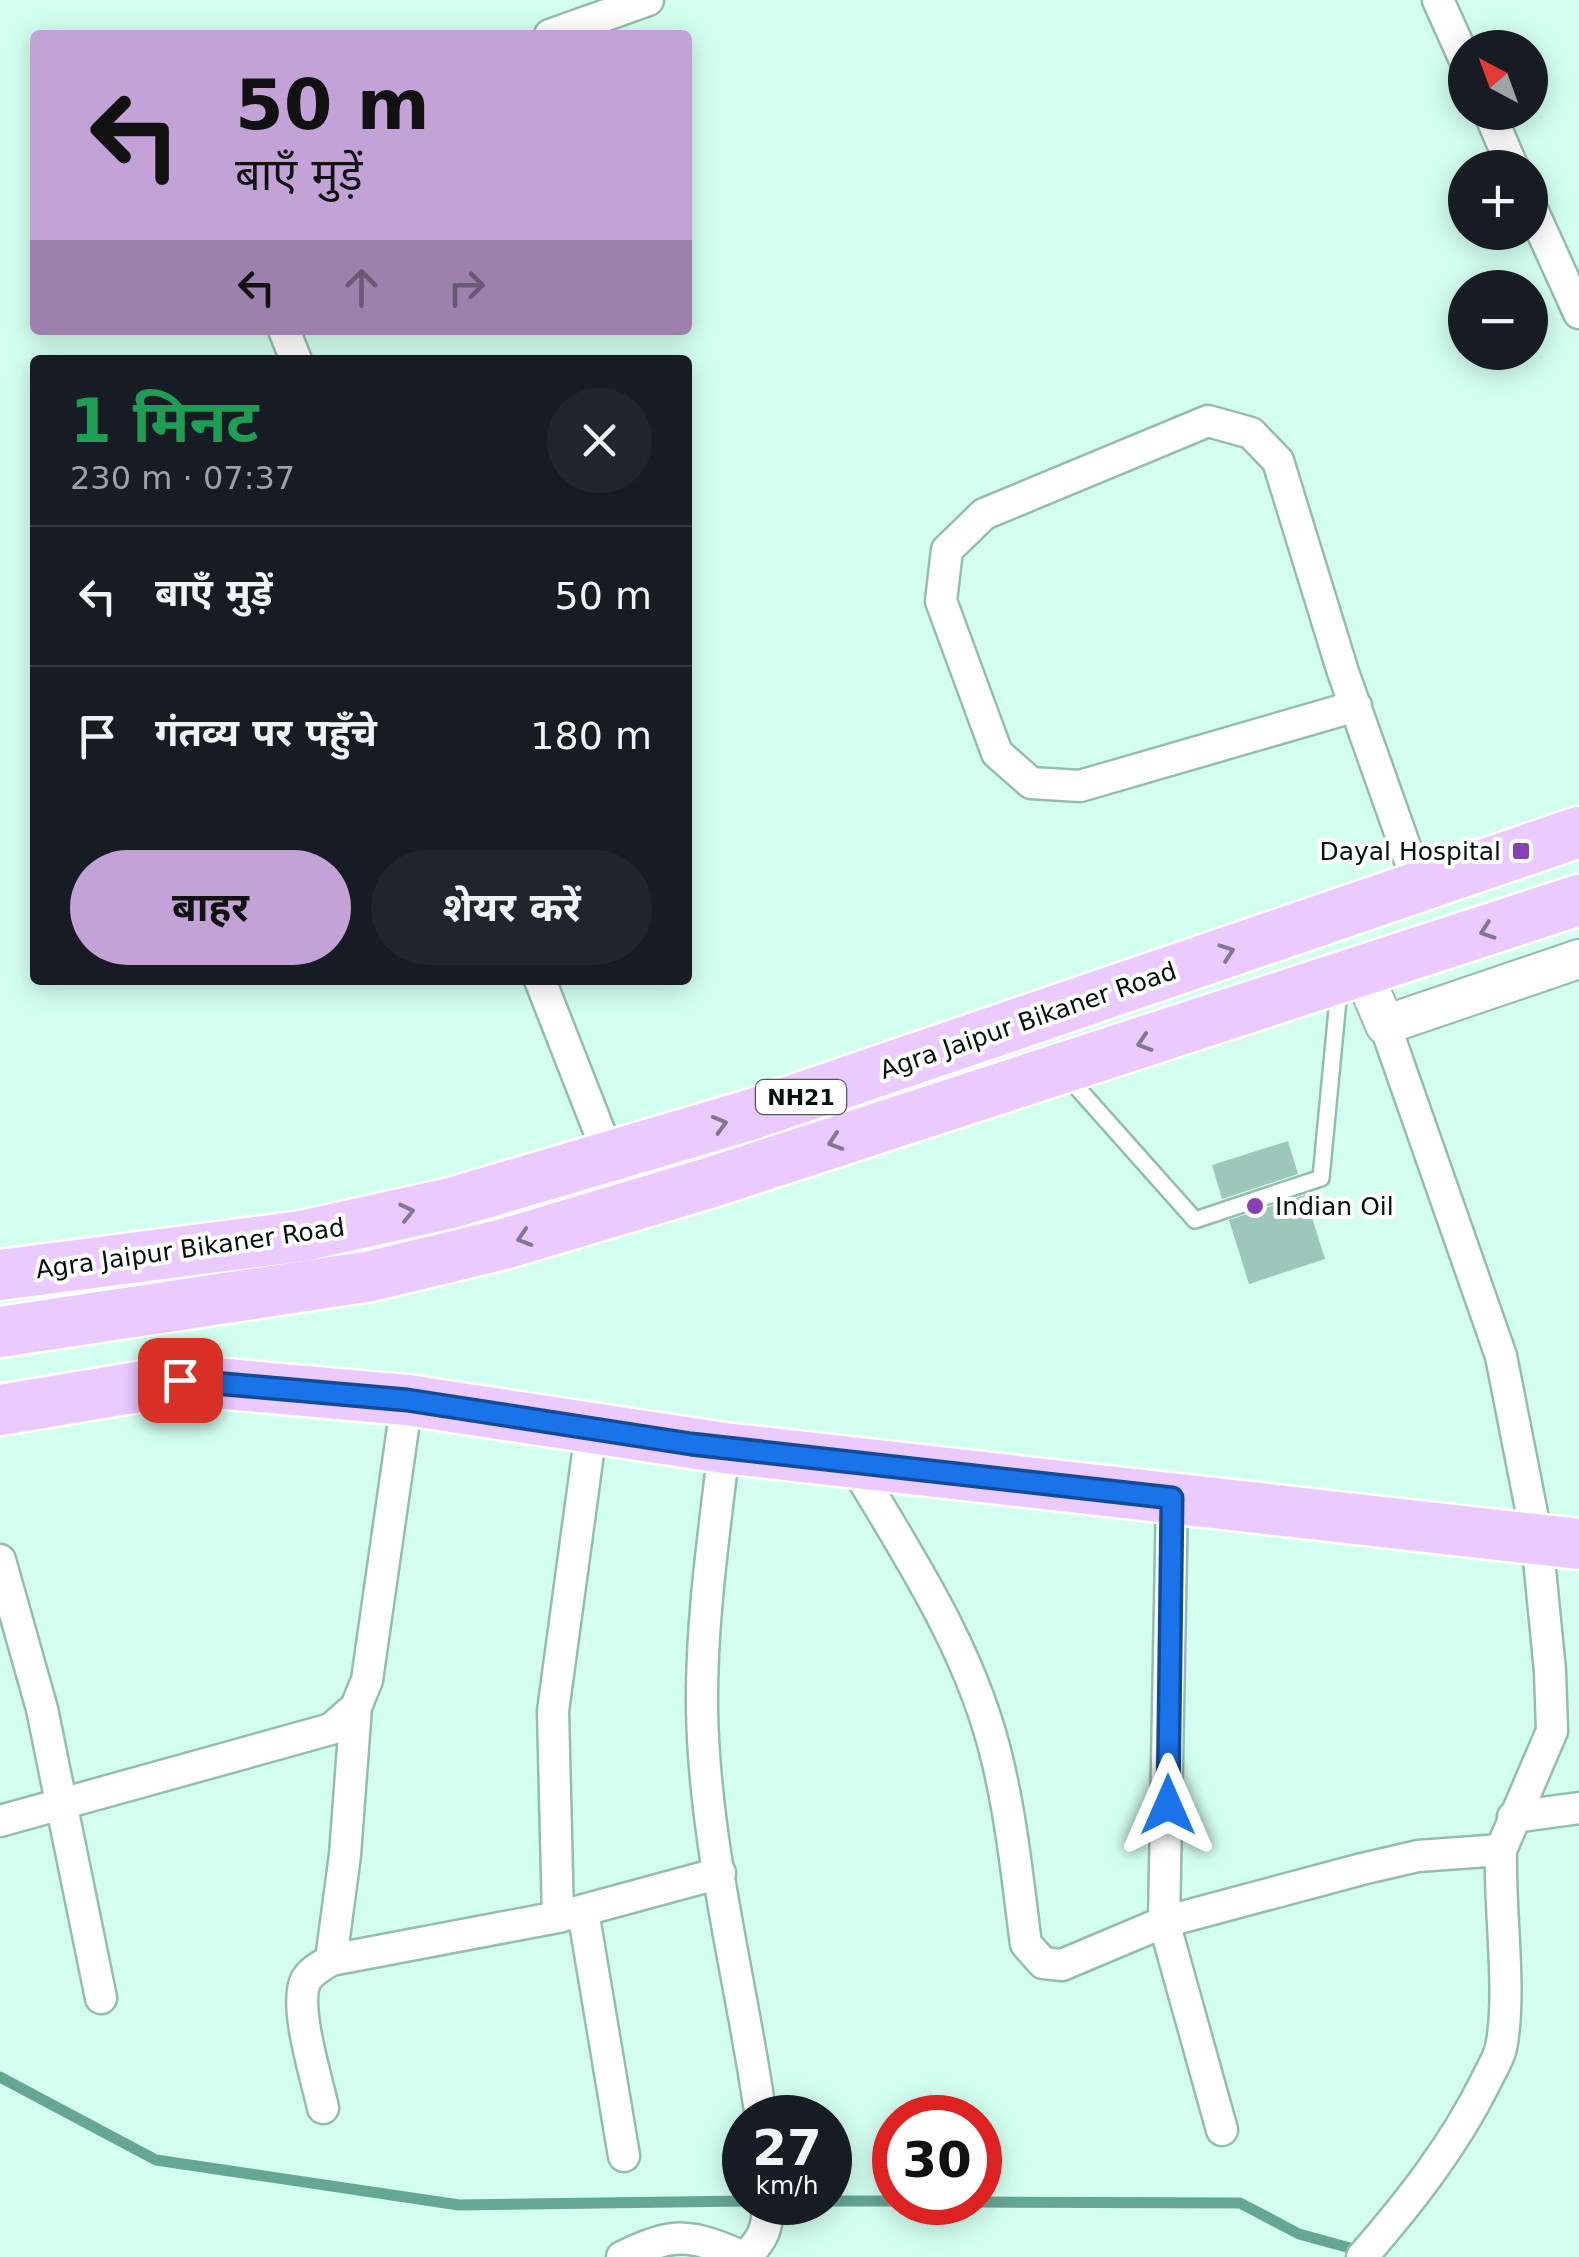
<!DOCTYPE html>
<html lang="hi">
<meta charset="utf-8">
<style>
:root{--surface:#171b24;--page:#20242c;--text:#f1f3f6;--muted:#9ea1a6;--line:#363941;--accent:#c2a2d7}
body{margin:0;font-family:"DejaVu Sans","Noto Sans Devanagari",sans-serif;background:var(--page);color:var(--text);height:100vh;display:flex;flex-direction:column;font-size:38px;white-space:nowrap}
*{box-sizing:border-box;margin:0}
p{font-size:32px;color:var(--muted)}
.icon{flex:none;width:55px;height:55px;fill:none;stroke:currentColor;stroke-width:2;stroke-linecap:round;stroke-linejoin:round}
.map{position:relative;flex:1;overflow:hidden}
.sheet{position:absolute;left:30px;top:355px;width:662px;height:630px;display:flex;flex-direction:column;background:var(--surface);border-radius:10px;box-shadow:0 5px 25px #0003}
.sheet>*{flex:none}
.top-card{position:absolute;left:30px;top:30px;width:662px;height:305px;border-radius:10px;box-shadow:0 5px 25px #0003;background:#c2a2d7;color:#111;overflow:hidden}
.needle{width:65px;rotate:319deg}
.controls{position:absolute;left:1448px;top:30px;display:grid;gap:20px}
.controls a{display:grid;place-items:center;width:100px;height:100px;border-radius:50%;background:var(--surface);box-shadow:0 5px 25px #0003;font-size:50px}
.speed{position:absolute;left:722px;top:2095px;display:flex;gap:20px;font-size:50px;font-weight:700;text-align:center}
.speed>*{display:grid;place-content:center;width:130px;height:130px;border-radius:50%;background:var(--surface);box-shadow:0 5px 25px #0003;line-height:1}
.speed small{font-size:25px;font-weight:400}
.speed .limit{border:15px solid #d22;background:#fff;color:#111}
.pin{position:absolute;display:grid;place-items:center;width:85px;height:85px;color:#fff;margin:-42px;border-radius:20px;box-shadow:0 5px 15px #0006}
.me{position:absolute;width:110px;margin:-55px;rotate:0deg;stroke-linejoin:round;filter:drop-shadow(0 0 8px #0008)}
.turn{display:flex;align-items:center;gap:35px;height:210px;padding:0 40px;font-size:45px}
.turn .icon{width:130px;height:130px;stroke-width:2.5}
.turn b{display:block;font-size:70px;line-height:85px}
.lanes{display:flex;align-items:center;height:95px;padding:0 40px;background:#0003;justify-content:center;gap:50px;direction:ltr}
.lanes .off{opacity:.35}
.round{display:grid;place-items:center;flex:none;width:105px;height:105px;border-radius:52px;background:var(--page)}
.overview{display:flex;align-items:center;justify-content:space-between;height:170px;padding:0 40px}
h1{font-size:60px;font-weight:700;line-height:75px;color:#1e9e55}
.action{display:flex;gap:20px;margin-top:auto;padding:20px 40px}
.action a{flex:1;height:115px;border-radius:60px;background:var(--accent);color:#111;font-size:40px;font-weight:700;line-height:115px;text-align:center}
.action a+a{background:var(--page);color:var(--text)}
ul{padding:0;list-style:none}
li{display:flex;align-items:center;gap:30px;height:140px;padding:0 40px;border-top:2px solid var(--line)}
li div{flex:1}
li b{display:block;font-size:38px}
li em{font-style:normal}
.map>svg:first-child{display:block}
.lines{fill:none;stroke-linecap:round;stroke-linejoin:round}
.stream{stroke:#66a694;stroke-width:11}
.building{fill:#9dc7ba}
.service-casing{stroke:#94bdb0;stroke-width:20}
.minor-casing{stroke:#94bdb0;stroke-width:35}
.tertiary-casing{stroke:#94bdb0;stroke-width:42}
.trunk-casing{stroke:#fff;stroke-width:55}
.service{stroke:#fff;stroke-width:15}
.minor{stroke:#fff;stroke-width:30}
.tertiary{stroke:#fff;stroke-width:38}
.trunk{stroke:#eacaff;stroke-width:50}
.oneway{stroke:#827793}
.route-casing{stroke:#114b97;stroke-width:25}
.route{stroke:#1a73e8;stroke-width:18}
.poi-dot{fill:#8940b2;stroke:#fff;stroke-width:4}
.labels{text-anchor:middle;stroke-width:8;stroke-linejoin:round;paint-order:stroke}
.shield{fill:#fff;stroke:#4f5956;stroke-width:2.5}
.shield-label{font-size:22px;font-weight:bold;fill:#04120e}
.poi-label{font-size:25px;fill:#04120e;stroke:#fff;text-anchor:end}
.street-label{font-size:25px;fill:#04120e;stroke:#fff}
</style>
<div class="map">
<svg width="1579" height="2257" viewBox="0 0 1579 2257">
<rect width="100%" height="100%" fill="#d3fff1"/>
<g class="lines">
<!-- stream -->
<g class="stream">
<path d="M0 2077 156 2160 459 2205 745 2201"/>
<path d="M830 2201H895"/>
<path d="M980 2202 1240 2203 1299 2234 1361 2251"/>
</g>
</g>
<!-- building -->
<g class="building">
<path d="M1288 1141 1298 1174 1222 1199 1212 1165Z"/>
<path d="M1305 1195 1325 1259 1249 1284 1229 1220Z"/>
</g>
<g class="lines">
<!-- service casing -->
<g class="service-casing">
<path id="service" d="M1066 1075 1195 1220 1321 1178 1339 989"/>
</g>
<!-- minor casing -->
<g class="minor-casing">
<g id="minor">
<path d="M1438 0 1465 60"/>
<path d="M550 35 648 0"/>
<path d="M1489 112 1513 168"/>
<path d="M1530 205 1579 313"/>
<path d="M284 330 296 360"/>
<path d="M1356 706 1080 786 1031 783 997 753 941 601 947 550 984 514 1208 421 1251 433 1278 461 1343 672 1419 886"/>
<path d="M540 980 609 1156"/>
<path d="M1385 1025 1501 1356 1537 1539 1550 1671 1552 1731 1501 1850"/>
<path d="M724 1448C714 1534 701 1621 702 1708 704 1846 742 1982 761 2118"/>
<path d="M853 1463C910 1558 973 1653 998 1763 1012 1822 1018 1883 1026 1944L1043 1963 1062 1965 1164 1922 1362 1869 1418 1856 1501 1850C1499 1910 1512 1992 1501 2048 1498 2060 1490 2072 1485 2083 1453 2147 1409 2203 1362 2257"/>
<path d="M1172 1498 1164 1922 1222 2130"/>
<path d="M0 1560 42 1709 101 1998"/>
<path d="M1513 1817 1579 1808"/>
<path d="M0 1821 331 1729 356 1707 367 1680 407 1400"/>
<path d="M583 1911 624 2156"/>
<path d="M558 1917 553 1711 591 1431"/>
<path d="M331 1960 345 1855 356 1707"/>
<path d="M323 2108C317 2079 293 2006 306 1980 312 1970 322 1966 331 1960L558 1917 720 1873"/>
<path d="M622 2257C675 2231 691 2234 743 2257"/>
<path d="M745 2257C763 2240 769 2227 767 2202"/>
</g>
</g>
<!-- tertiary casing -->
<g class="tertiary-casing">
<path id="tertiary" d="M1363 973 1385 1025 1579 959"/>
</g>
<!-- trunk casing -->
<g class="trunk-casing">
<g id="trunk">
<path d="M0 1275 302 1236 451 1203 753 1114 1579 832"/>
<path d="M0 1332 371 1276 504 1244 712 1182 1579 900"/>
<path d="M0 1410 180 1380 407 1400 724 1448 1579 1544"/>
</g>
</g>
<!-- service -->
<use href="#service" class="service"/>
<!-- minor -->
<use href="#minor" class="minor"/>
<!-- tertiary -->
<use href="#tertiary" class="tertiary"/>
<!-- trunk -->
<use href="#trunk" class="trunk"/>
</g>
<!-- one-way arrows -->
<defs><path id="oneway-chevron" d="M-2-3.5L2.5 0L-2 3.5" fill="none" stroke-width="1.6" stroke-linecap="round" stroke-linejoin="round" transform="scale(2.5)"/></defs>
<g class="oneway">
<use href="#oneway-chevron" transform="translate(1487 931) rotate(161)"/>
<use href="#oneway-chevron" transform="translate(1227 952) rotate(-19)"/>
<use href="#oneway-chevron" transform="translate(1144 1043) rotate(162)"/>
<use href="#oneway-chevron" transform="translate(720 1124) rotate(-16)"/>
<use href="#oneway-chevron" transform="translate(835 1142) rotate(162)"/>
<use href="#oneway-chevron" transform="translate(407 1212) rotate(-13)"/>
<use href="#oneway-chevron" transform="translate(524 1238) rotate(163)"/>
</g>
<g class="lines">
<!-- route casing -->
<g class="route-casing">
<path id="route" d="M180 1380 407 1400 691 1444 1172 1498 1168 1805"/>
</g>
<!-- route -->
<use href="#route" class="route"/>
</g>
<!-- markers -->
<g class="poi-dot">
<rect x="1511" y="841" width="20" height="20" rx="5"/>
<circle cx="1255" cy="1206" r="10"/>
</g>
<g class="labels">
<!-- shield labels -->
<rect class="shield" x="756" y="1080" width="90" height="34" rx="8"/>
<g class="shield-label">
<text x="801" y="1105">NH21</text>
</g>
<!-- poi labels -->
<g class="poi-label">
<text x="1501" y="860">Dayal Hospital</text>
<text x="1275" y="1215" text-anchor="start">Indian Oil</text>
</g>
<!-- street labels -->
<g class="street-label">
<text transform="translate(1028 1020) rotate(-19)" y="9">Agra Jaipur Bikaner Road</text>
<text transform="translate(190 1248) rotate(-8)" y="9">Agra Jaipur Bikaner Road</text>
</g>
</g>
</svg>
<div class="controls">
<a><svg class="needle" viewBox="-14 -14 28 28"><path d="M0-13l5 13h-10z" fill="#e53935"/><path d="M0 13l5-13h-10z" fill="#9ea1a6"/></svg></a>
<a>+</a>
<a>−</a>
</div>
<div class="speed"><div>27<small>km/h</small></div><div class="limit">30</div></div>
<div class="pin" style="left:180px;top:1380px;background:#d93025"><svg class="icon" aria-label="arrive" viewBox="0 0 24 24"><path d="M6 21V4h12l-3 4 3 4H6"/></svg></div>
<svg class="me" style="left:1168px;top:1805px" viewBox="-20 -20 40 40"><path d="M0-17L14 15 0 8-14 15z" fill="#1a73e8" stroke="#fff" stroke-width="4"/></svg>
<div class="top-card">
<div class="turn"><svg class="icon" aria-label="left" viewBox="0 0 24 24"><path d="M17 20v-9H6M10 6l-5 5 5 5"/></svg><div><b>50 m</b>बाएँ मुड़ें</div></div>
<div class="lanes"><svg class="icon" aria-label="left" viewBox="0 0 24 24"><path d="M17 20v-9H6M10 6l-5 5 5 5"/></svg><svg class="icon off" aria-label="ahead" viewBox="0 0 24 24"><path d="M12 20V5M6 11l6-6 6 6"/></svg><svg class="icon off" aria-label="right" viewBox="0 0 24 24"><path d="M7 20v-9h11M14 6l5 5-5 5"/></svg></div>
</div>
<section class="sheet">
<div class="overview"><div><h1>1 मिनट</h1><p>230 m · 07:37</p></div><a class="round"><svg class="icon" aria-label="close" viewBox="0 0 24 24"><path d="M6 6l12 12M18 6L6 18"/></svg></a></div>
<ul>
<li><svg class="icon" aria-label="left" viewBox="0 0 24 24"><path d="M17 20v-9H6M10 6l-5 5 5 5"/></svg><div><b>बाएँ मुड़ें</b></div><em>50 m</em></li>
<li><svg class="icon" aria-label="arrive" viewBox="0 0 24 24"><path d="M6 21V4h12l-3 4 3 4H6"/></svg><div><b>गंतव्य पर पहुँचे</b></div><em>180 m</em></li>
</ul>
<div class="action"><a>बाहर</a><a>शेयर करें</a></div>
</section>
</div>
